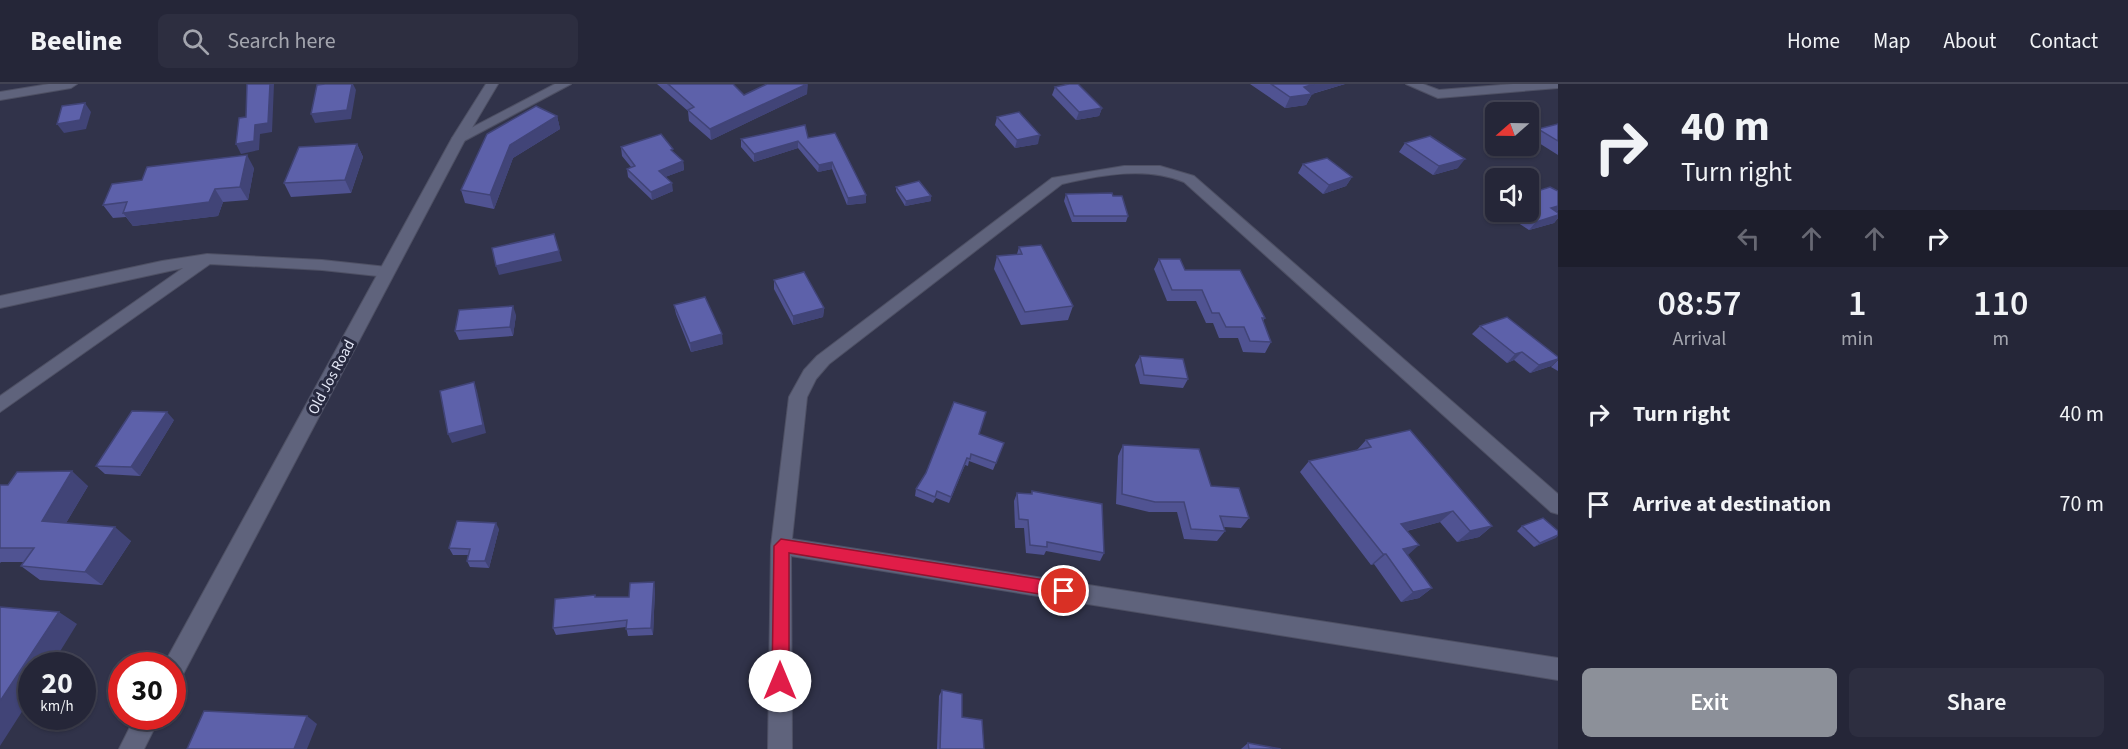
<!DOCTYPE html>
<style>
:root{--surface:#252638;--page:#2d2e40;--text:#f1f3f6;--muted:#a3a5ae;--line:#424353;--accent:#8c9099}
body{margin:0;font-family:"Source Sans 3",sans-serif;background:var(--page);color:var(--text);height:100vh;display:flex;flex-direction:column;font-size:22px;white-space:nowrap}
*{box-sizing:border-box;margin:0}
p{font-size:20px;color:var(--muted)}
.icon{flex:none;width:33px;height:33px;fill:none;stroke:currentColor;stroke-width:2;stroke-linecap:round;stroke-linejoin:round}
.map{position:relative;flex:1;overflow:hidden}
.panel{display:flex;flex-direction:column;background:var(--surface);width:570px}
.panel>*{flex:none}
.top-card{background:#252638;color:var(--text);overflow:hidden}
.needle{width:39px;rotate:250deg}
.controls{position:absolute;left:1485px;top:18px;display:grid;gap:12px}
.controls a{display:grid;place-items:center;width:54px;height:54px;border-radius:9px;background:var(--surface);box-shadow:0 2px 4px #0004,0 0 0 2px var(--line);font-size:30px}
.speed{position:absolute;left:18px;top:568px;display:flex;gap:12px;font-size:30px;font-weight:700;text-align:center}
.speed>*{display:grid;place-content:center;width:78px;height:78px;border-radius:50%;background:var(--surface);box-shadow:0 2px 4px #0004,0 0 0 2px var(--line);line-height:1}
.speed small{font-size:15px;font-weight:400}
.speed .limit{border:9px solid #d22;background:#fff;color:#111}
.pin{position:absolute;display:grid;place-items:center;width:51px;height:51px;color:#fff;margin:-26px;border:3px solid #fff;border-radius:50%;box-shadow:0 2px 6px #0007}
.me{position:absolute;width:66px;margin:-33px;rotate:0deg;stroke-linejoin:round;filter:drop-shadow(0 0 4px #0008)}
.turn{display:flex;align-items:center;gap:21px;height:126px;padding:0 24px;font-size:27px}
.turn .icon{width:78px;height:78px;stroke-width:2.5}
.turn b{display:block;font-size:42px;line-height:51px}
.lanes{display:flex;align-items:center;height:57px;padding:0 24px;background:#0003;justify-content:center;gap:30px;direction:ltr}
.lanes .off{opacity:.35}
.eta{display:flex;justify-content:space-evenly;align-items:center;height:102px;text-align:center}
.eta b{font-size:36px;font-weight:600;line-height:42px}
.action{display:flex;gap:12px;margin-top:auto;padding:12px 24px}
.action a{flex:1;height:69px;border-radius:9px;background:var(--accent);color:#fff;font-size:24px;font-weight:600;line-height:69px;text-align:center}
.action a+a{background:var(--page);color:var(--text)}
ul{padding:0;list-style:none}
li{display:flex;align-items:center;gap:18px;height:90px;padding:0 24px}
li div{flex:1}
li b{display:block;font-size:22px}
li em{font-style:normal}
header{display:flex;align-items:center;gap:36px;box-sizing:border-box;height:84px;padding:0 30px;background:var(--surface);border-bottom:2px solid var(--line)}
header strong{font-size:28px}
nav{display:flex;gap:33px;margin-inline-start:auto;font-size:21px}
.search{width:420px;height:54px;background:var(--page);display:flex;align-items:center;gap:15px;box-sizing:border-box;padding:0 21px;border-radius:9px;color:var(--muted);font-size:22px}
main{display:flex;flex:1;min-height:0}
.map>svg:first-child{display:block}
.lines{fill:none;stroke-linecap:round;stroke-linejoin:round}
.street-casing{stroke:#4e5064;stroke-width:2}
.secondary-casing{stroke:#4e5064;stroke-width:2}
.street{fill:#5f637c;fill-rule:evenodd}
.secondary{fill:#5f637c;fill-rule:evenodd}
.wall{fill:#505392}
.shaded-wall{fill:#414477}
.building{fill:#5d61aa;stroke:#414477;stroke-width:1.5}
.route{fill:#e11d48;stroke:#92132f;stroke-width:1.5}
.labels{text-anchor:middle;stroke-width:6;stroke-linejoin:round;paint-order:stroke}
.street-label{font-size:15px;fill:#e5e8f7;stroke:#27293f}
</style>
<header>
<strong>Beeline</strong>
<div class="search"><svg class="icon" aria-label="search" viewBox="0 0 24 24"><circle cx="10" cy="10" r="6"/><path d="M15 15l6 6"/></svg>Search here</div>
<nav><a>Home</a><a>Map</a><a>About</a><a>Contact</a></nav>
</header>
<main>
<div class="map">
<svg width="1558" height="665" viewBox="0 0 1558 665">
<rect width="100%" height="100%" fill="#31334a"/>
<g class="lines">
<!-- street casing -->
<g class="street-casing">
<g id="street">
<path d="M49 0H77L71 4 0 16V8Z"/>
<path d="M555 0H571L464 57 459 58 452 54Z"/>
<path d="M1406 0H1423L1439 6 1513 0H1558V4L1438 14Z"/>
<path d="M1124 82H1160L1194 92 1558 410V430L1551 428 1184 98C1146 82 1101 91 1062 100L829 280 816 295 807 313 792 455 1558 574V596L791 472 792 665H768L771 462 789 313 804 286 817 272 1052 94Z"/>
<path d="M207 170 322 176 387 183 395 188 387 193 322 186 210 180 0 328V312L183 184 0 224V212L162 177Z"/>
</g>
</g>
<!-- secondary casing -->
<g class="secondary-casing">
<g id="secondary">
<path d="M486 0H498L466 54 180 596 172 599V582L164 580 452 54Z"/>
<path d="M135 633H160L144 665H119Z"/>
</g>
</g>
<!-- street -->
<use href="#street" class="street"/>
<!-- secondary -->
<use href="#secondary" class="secondary"/>
</g>
<!-- wall -->
<g class="wall">
<path d="M657 0H733L744 11 807 10 711 56 689 37 688 27Z"/>
<path d="M1250 0H1345L1312 10 1306 21 1285 24Z"/>
<path d="M1055 3 1102 24 1099 32 1076 36 1052 11Z"/>
<path d="M557 32 560 45 513 74 494 125 465 119 461 106Z"/>
<path d="M997 33 1038 60 1015 64 995 41Z"/>
<path d="M1558 40V71L1531 54 1538 45Z"/>
<path d="M808 54 866 111V119L847 121 832 85 818 88 798 64 754 78 741 63V55Z"/>
<path d="M1405 59 1458 84 1433 91 1399 68Z"/>
<path d="M357 60 363 73 351 109 291 113 284 99Z"/>
<path d="M621 63 674 69 683 77 684 86 665 93 673 107 652 116 628 93 627 85 631 83 622 72Z"/>
<path d="M1303 80 1352 93 1346 102 1323 110 1298 89Z"/>
<path d="M254 84 248 116 223 118 218 132 133 142 126 133 113 134 103 121Z"/>
<path d="M896 103 931 112V117L905 122 896 107Z"/>
<path d="M1066 110 1113 112 1128 132 1126 138H1072L1064 117Z"/>
<path d="M1558 127 1556 128 1558 129V134L1554 139 1529 146 1501 128Z"/>
<path d="M1019 163 1073 222 1068 236 1021 241 994 185 997 172 1017 170Z"/>
<path d="M1159 175 1185 186 1265 234 1263 237 1271 258 1265 269 1243 268 1238 254H1219L1213 239H1206L1196 217H1167L1154 185Z"/>
<path d="M774 196 824 224 823 233 793 241 774 205Z"/>
<path d="M674 221 723 260 691 268 676 230Z"/>
<path d="M516 231 513 252 459 256 455 247Z"/>
<path d="M1480 242 1558 273V275L1551 282 1530 289 1514 276 1507 279 1472 250Z"/>
<path d="M1140 272 1188 295 1183 304 1140 300 1135 281Z"/>
<path d="M1558 276V287L1551 283Z"/>
<path d="M174 336 140 392 105 390 96 382Z"/>
<path d="M979 350 1004 359 993 386 969 377 968 382 965 381 949 419 936 414 933 419 915 412 916 405Z"/>
<path d="M1366 356 1492 442 1479 453 1457 458 1440 438 1407 447V471L1432 504 1419 514 1401 518 1374 480 1371 481 1300 388 1309 377 1357 366Z"/>
<path d="M1123 361 1249 434 1241 444 1224 443 1225 447 1217 457 1184 455 1177 428H1149L1116 420 1118 372Z"/>
<path d="M0 401 88 402 66 439 131 457 102 501 40 496 21 482 24 478H1L0 479Z"/>
<path d="M1032 407 1104 469 1100 477 1046 467 1044 471 1026 469 1024 444H1015L1014 417 1017 409 1031 410Z"/>
<path d="M1522 442 1558 447V452L1534 463 1517 447Z"/>
<path d="M499 445 489 484 470 483 467 477 468 471H453L449 464Z"/>
<path d="M655 505 653 551 628 552 626 543 556 551 553 544 595 511 596 513H629Z"/>
<path d="M942 606 962 633 984 665H937L939 612Z"/>
<path d="M1248 659 1281 665H1241Z"/>
</g>
<!-- shaded-wall -->
<g class="shaded-wall">
<path d="M270 0H274L272 48 260 50 259 66 241 70 236 60Z"/>
<path d="M352 0H353L356 6 351 35 315 39 311 30Z"/>
<path d="M808 0 807 10 711 56 710 45Z"/>
<path d="M1314 0H1345L1311 10H1312L1306 21 1285 24 1290 13 1304 3Z"/>
<path d="M85 19 91 28 86 45 64 49 57 40Z"/>
<path d="M1102 24 1099 32 1076 36 1079 28Z"/>
<path d="M557 32 560 45 513 74 494 125 490 111 510 61Z"/>
<path d="M1040 51 1038 60 1015 64 1017 56Z"/>
<path d="M798 57V64L754 78V70Z"/>
<path d="M357 60 363 73 351 109 345 96Z"/>
<path d="M247 71 254 84 248 116 240 103Z"/>
<path d="M1465 75 1458 84 1433 91 1439 82Z"/>
<path d="M683 77 684 86 660 95 659 87Z"/>
<path d="M832 78V85L818 88 819 81Z"/>
<path d="M1352 93 1346 102 1323 110 1329 101Z"/>
<path d="M672 99 673 107 652 116 651 108Z"/>
<path d="M215 105 223 118 218 132 133 142 123 129Z"/>
<path d="M866 111V119L847 121 848 114Z"/>
<path d="M931 112V117L905 122 906 117Z"/>
<path d="M1558 122V127L1544 132 1551 124Z"/>
<path d="M1558 131V134L1554 139 1529 146 1536 138Z"/>
<path d="M559 167 562 177 499 191 496 182Z"/>
<path d="M513 222 516 231 513 252 510 243Z"/>
<path d="M824 224 823 233 793 241V232Z"/>
<path d="M722 250 723 260 691 268 690 259Z"/>
<path d="M1522 268 1514 276 1507 279 1515 270Z"/>
<path d="M1558 275 1551 282 1530 289 1539 281Z"/>
<path d="M474 298 477 307 486 349 452 359 448 350Z"/>
<path d="M167 328 174 336 140 392 131 383Z"/>
<path d="M967 374 965 381 949 419 951 413Z"/>
<path d="M72 387 88 402 59 451 42 437Z"/>
<path d="M1453 427 1440 438 1390 451 1401 440Z"/>
<path d="M496 439 499 445 489 484 485 477Z"/>
<path d="M1492 442 1479 453 1457 458 1470 447Z"/>
<path d="M115 443 131 457 102 501 85 488Z"/>
<path d="M1558 451 1556 454 1534 463 1540 459Z"/>
<path d="M1419 461 1407 472 1403 465Z"/>
<path d="M1383 470H1386L1374 480 1371 481Z"/>
<path d="M654 498 655 505 653 551 651 544Z"/>
<path d="M1432 504 1419 514 1401 518 1413 508Z"/>
<path d="M59 528 77 540 51 582H32V612L0 662V617Z"/>
<path d="M307 632 317 640 307 665H294Z"/>
</g>
<!-- building -->
<g class="building">
<path d="M247 0H270L268 39 255 41 254 57 236 60 239 34 246 33Z"/>
<path d="M325 0H352L347 26 311 30 317 1Z"/>
<path d="M668 0H733L744 11 767 0H807L710 45 688 26 694 23Z"/>
<path d="M1069 0H1078L1102 24 1079 28 1055 3Z"/>
<path d="M1271 0H1314L1304 3 1312 10 1290 13Z"/>
<path d="M85 19 80 36 57 40 62 22Z"/>
<path d="M536 22 557 32 510 61 490 111 461 106 487 50Z"/>
<path d="M1019 28 1040 51 1017 56 997 33Z"/>
<path d="M1558 40V57L1538 45Z"/>
<path d="M805 41 808 54 835 49 866 111 848 114 832 78 819 81 798 57 754 70 741 55Z"/>
<path d="M661 50 673 65 671 66 683 77 659 87 672 99 651 108 627 85 635 82 621 63Z"/>
<path d="M1430 52 1465 75 1439 82 1405 59Z"/>
<path d="M357 60 345 96 284 99 299 63Z"/>
<path d="M247 71 240 103 215 105 209 118 123 129 127 118 103 121 112 100 142 96 147 83Z"/>
<path d="M1327 74 1352 93 1329 101 1303 80Z"/>
<path d="M919 97 931 112 906 117 896 103Z"/>
<path d="M1550 103 1558 107V122L1551 124 1558 129V131L1536 138 1520 128H1528V110Z"/>
<path d="M1112 109 1113 112H1122L1128 132H1074L1066 110Z"/>
<path d="M554 150 559 167 496 182 492 164Z"/>
<path d="M1041 161 1073 222 1025 228 997 172 1022 170 1019 163Z"/>
<path d="M1159 175H1180L1185 186H1240L1265 234H1262L1271 258 1250 257 1244 243H1226L1219 229H1212L1202 206H1172Z"/>
<path d="M804 188 824 224 793 232 774 196Z"/>
<path d="M705 213 722 250 690 259 674 221Z"/>
<path d="M513 222 510 243 455 247 459 226Z"/>
<path d="M1507 233 1558 273V275L1539 281 1522 268 1515 270 1480 242Z"/>
<path d="M1140 272 1183 275 1188 295 1144 291Z"/>
<path d="M474 298 483 341 448 350 440 307Z"/>
<path d="M954 318 986 328 979 350 1004 359 996 379 971 370 970 375 967 374 951 413 937 407 935 413 916 405 926 389Z"/>
<path d="M132 327 167 328 131 383 96 382Z"/>
<path d="M1410 346 1492 442 1470 447 1453 427 1401 440 1419 461 1403 465 1432 504 1413 508 1386 470H1383L1309 377 1371 363 1366 356Z"/>
<path d="M1123 361 1199 365 1211 402 1239 404 1249 434 1220 432 1225 447 1191 445 1184 418H1155L1122 410Z"/>
<path d="M72 387 42 437 115 443 85 488 21 482 34 464H0V401H8L17 388Z"/>
<path d="M1032 407 1102 420 1104 469 1047 458V463L1030 461 1028 436 1019 435 1017 409 1032 410Z"/>
<path d="M1543 434 1558 447V451L1540 459 1522 442Z"/>
<path d="M457 437 496 439 485 477H467L470 465 449 464Z"/>
<path d="M654 498 651 544 626 545 627 536 553 544 555 515 595 511V513H629L630 499Z"/>
<path d="M0 523 59 528 0 617Z"/>
<path d="M942 606 962 610V633L982 636 984 665H940Z"/>
<path d="M204 627 307 632 294 665H187Z"/>
<path d="M1248 659 1281 665H1249Z"/>
</g>
<!-- route -->
<path class="route" d="M781 455 1064 499 1069 501 1072 507 1069 512 1064 514 789 469V597L786 603 780 605 774 603 772 597 774 462Z"/>
<g class="labels">
<!-- street labels -->
<g class="street-label">
<text transform="translate(331 293) rotate(-62)" y="5">Old Jos Road</text>
</g>
</g>
</svg>
<div class="controls">
<a><svg class="needle" viewBox="-14 -14 28 28"><path d="M0-13l5 13h-10z" fill="#e53935"/><path d="M0 13l5-13h-10z" fill="#a3a5ae"/></svg></a>
<a><svg class="icon" aria-label="sound" viewBox="0 0 24 24"><path d="M4 9h4l5-4v14l-5-4H4zM17 9q2 3 0 6"/></svg></a>
</div>
<div class="speed"><div>20<small>km/h</small></div><div class="limit">30</div></div>
<div class="pin" style="left:1064px;top:507px;background:#d93025"><svg class="icon" aria-label="arrive" viewBox="0 0 24 24"><path d="M6 21V4h12l-3 4 3 4H6"/></svg></div>
<svg class="me" style="left:780px;top:597px" viewBox="-20 -20 40 40"><circle r="19" fill="#fff"/><path d="M0-13L10 11 0 6-10 11z" fill="#e11d48"/></svg>
</div>
<section class="panel">
<div class="top-card">
<div class="turn"><svg class="icon" aria-label="right" viewBox="0 0 24 24"><path d="M7 20v-9h11M14 6l5 5-5 5"/></svg><div><b>40 m</b>Turn right</div></div>
<div class="lanes"><svg class="icon off" aria-label="left" viewBox="0 0 24 24"><path d="M17 20v-9H6M10 6l-5 5 5 5"/></svg><svg class="icon off" aria-label="ahead" viewBox="0 0 24 24"><path d="M12 20V5M6 11l6-6 6 6"/></svg><svg class="icon off" aria-label="ahead" viewBox="0 0 24 24"><path d="M12 20V5M6 11l6-6 6 6"/></svg><svg class="icon" aria-label="right" viewBox="0 0 24 24"><path d="M7 20v-9h11M14 6l5 5-5 5"/></svg></div>
</div>
<div class="eta">
<div><b>08:57</b><p>Arrival</p></div>
<div><b>1</b><p>min</p></div>
<div><b>110</b><p>m</p></div>
</div>
<ul>
<li><svg class="icon" aria-label="right" viewBox="0 0 24 24"><path d="M7 20v-9h11M14 6l5 5-5 5"/></svg><div><b>Turn right</b></div><em>40 m</em></li>
<li><svg class="icon" aria-label="arrive" viewBox="0 0 24 24"><path d="M6 21V4h12l-3 4 3 4H6"/></svg><div><b>Arrive at destination</b></div><em>70 m</em></li>
</ul>
<div class="action"><a>Exit</a><a>Share</a></div>
</section>
</main>
